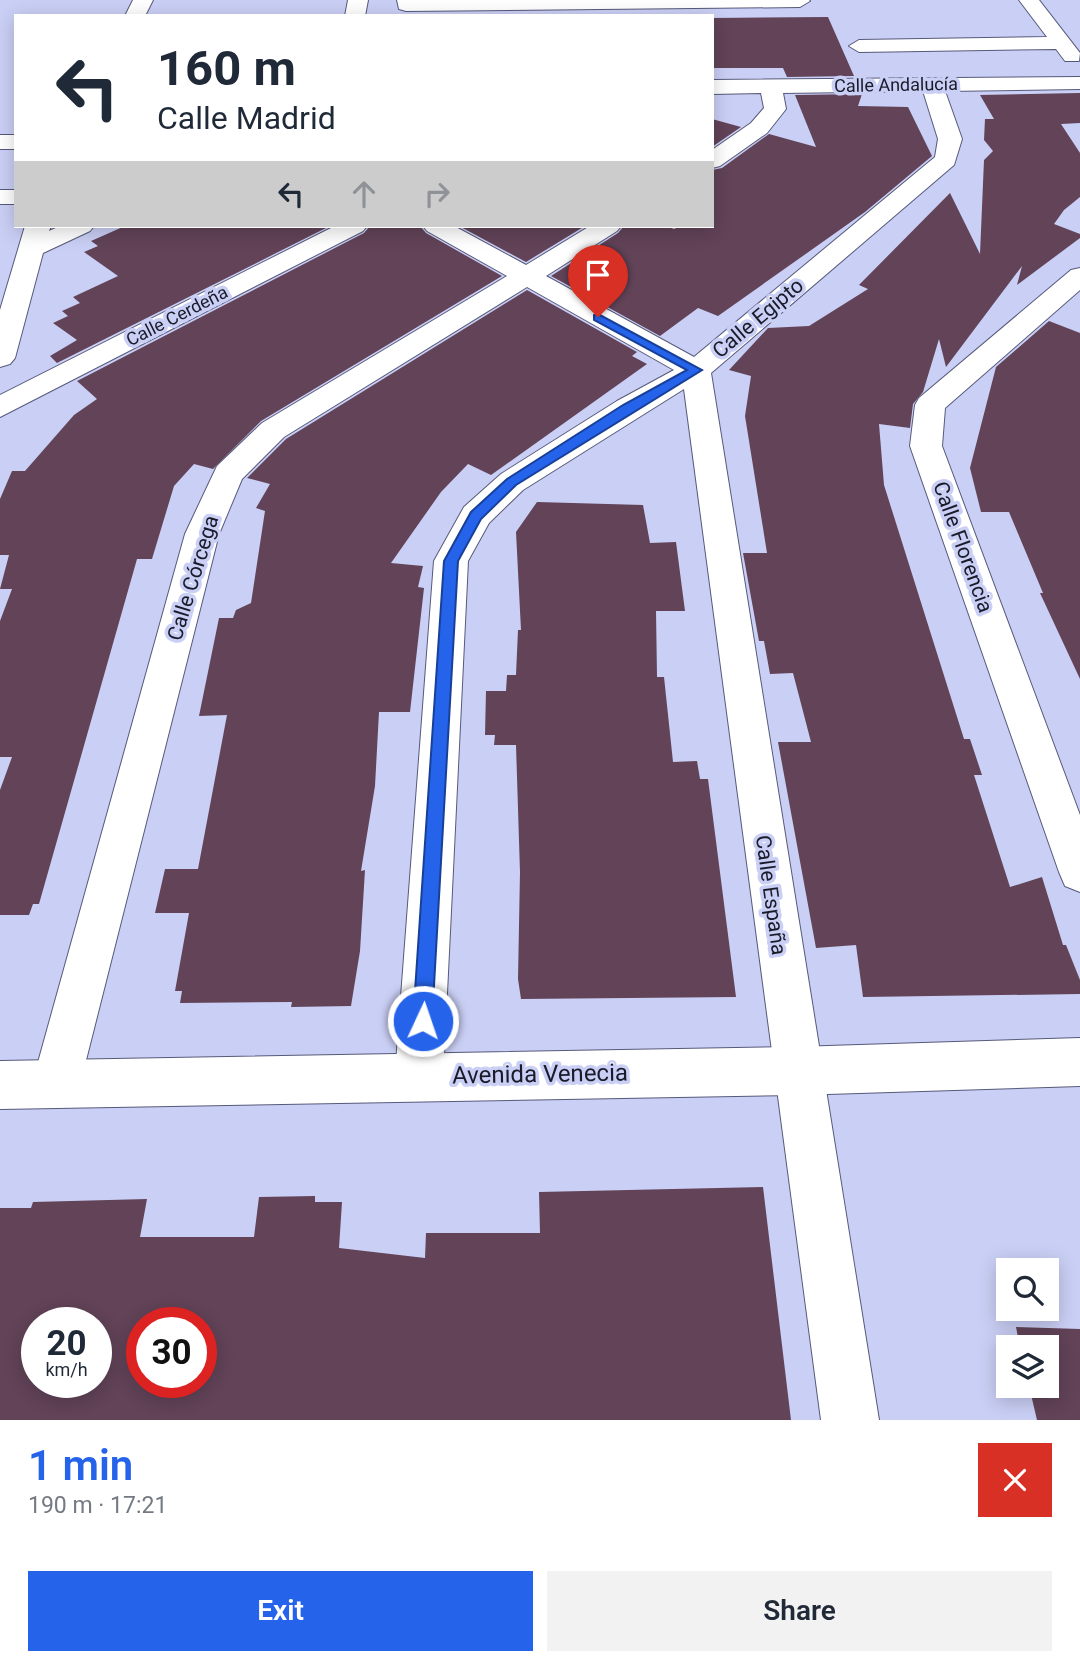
<!DOCTYPE html>
<meta charset="utf-8">
<style>
:root{--surface:#fff;--page:#f2f2f3;--text:#1f2937;--muted:#747a83;--accent:#2563eb}
body{margin:0;font-family:Roboto,sans-serif;background:var(--page);color:var(--text);height:100vh;display:flex;flex-direction:column;font-size:26px;white-space:nowrap}
*{box-sizing:border-box;margin:0}
p{font-size:23px;color:var(--muted)}
.icon{flex:none;width:38px;height:38px;fill:none;stroke:currentColor;stroke-width:2;stroke-linecap:round;stroke-linejoin:round}
.map{position:relative;height:1420px;overflow:hidden}
.panel{display:flex;flex-direction:column;background:var(--surface);flex:1}
.panel>*{flex:none}
.hud{position:absolute;left:14px;top:14px;width:700px;height:214px;border-radius:0px;box-shadow:0 4px 18px #0003;background:#fff;color:var(--text);overflow:hidden}
.fabs{position:absolute;left:996px;top:1258px;display:grid;gap:14px}
.fabs a{display:grid;place-items:center;width:63px;height:63px;border-radius:0px;background:var(--surface);box-shadow:0 4px 18px #0003;font-size:35px}
.speed{position:absolute;left:21px;top:1307px;display:flex;gap:14px;font-size:35px;font-weight:700;text-align:center}
.speed>*{display:grid;place-content:center;width:91px;height:91px;border-radius:50%;background:var(--surface);box-shadow:0 4px 18px #0003;line-height:1}
.speed small{font-size:18px;font-weight:400}
.speed .limit{border:10px solid #d22;background:#fff;color:#111}
.pin{position:absolute;display:grid;place-items:center;width:60px;height:60px;color:#fff;margin:-72px -30px;border-radius:50% 50% 50% 0;rotate:-45deg;box-shadow:0 0 7px #0007}
.pin .icon{rotate:45deg}
.me{position:absolute;width:77px;margin:-38px;rotate:3deg;stroke-linejoin:round;filter:drop-shadow(0 0 5px #0008)}
.turn{display:flex;align-items:center;gap:24px;height:147px;padding:0 28px;font-size:32px}
.turn .icon{width:91px;height:91px;stroke-width:2.5}
.turn b{display:block;font-size:49px;line-height:60px}
.lanes{display:flex;align-items:center;height:66px;padding:0 28px;background:#0003;justify-content:center;gap:35px;direction:ltr}
.lanes .off{opacity:.35}
.round{display:grid;place-items:center;flex:none;width:74px;height:74px;border-radius:0px;background:var(--page)}
.summary{display:flex;align-items:center;justify-content:space-between;height:119px;padding:0 28px}
h1{font-size:42px;font-weight:600;line-height:52px;color:var(--accent)}
.button{display:flex;gap:14px;margin-top:auto;padding:14px 28px}
.button a{flex:1;height:80px;border-radius:0px;background:var(--accent);color:#fff;font-size:28px;font-weight:600;line-height:80px;text-align:center}
.button a+a{background:var(--page);color:var(--text)}
.map>svg:first-child{display:block}
.building{fill:#624358;fill-rule:evenodd}
.lines{fill:none;stroke-linecap:round;stroke-linejoin:round}
.minor-casing{stroke:#565a7a;stroke-width:2}
.major-casing{stroke:#565a7a;stroke-width:2}
.minor{fill:#fff;fill-rule:evenodd}
.major{fill:#fff;fill-rule:evenodd}
.route{fill:#2563eb;stroke:#184099;stroke-width:2}
.labels{text-anchor:middle;stroke-width:7;stroke-linejoin:round;paint-order:stroke}
.far-street-label{font-size:18px;fill:#1a1b29;stroke:#cacff5}
.street-label{font-size:21px;fill:#1a1b29;stroke:#cacff5}
.near-street-label{font-size:24px;fill:#1a1b29;stroke:#cacff5}
</style>
<div class="map">
<svg width="1080" height="1420" viewBox="0 0 1080 1420">
<rect width="100%" height="100%" fill="#cacff5"/>
<!-- building -->
<g class="building">
<path d="M828 17 854 76 787 77 783 68H712V18Z"/>
<path d="M1080 93V123L1061 124 1080 153V197L1064 210 1054 224 1080 234V238L1017 285 1022 266 946 367 939 339 923 392 913 404 910 428 879 424 884 485 964 739H970L982 775H974L1010 887 1042 877 1063 945H1066L1080 980V994L863 997 856 945 816 948 778 742H811L793 673 770 674 764 641H759L743 553H767L745 416 751 376 729 370 768 328 809 326 868 289 859 285 950 193 980 254 984 160 993 151 984 140 985 119H994L980 95Z"/>
<path d="M862 94 858 106 908 107 932 156 865 212 718 316 698 308 660 336 551 276 618 233 624 226H666L674 229 680 226H712V170L722 168 769 134 816 147 795 95Z"/>
<path d="M712 119 741 127 712 147Z"/>
<path d="M125 226H330L57 363 50 356 77 340 53 323 68 316 62 311 80 303 73 297 118 276 84 252 98 246 91 241Z"/>
<path d="M370 226H420L426 233 502 276 261 421 213 469 194 464 174 486 152 559H137L39 904H33L29 915H0V790L12 757H0V621L12 589H0L9 555H0V499L12 471H25L74 415 97 399 77 381 364 233Z"/>
<path d="M459 226H585L526 262Z"/>
<path d="M527 290 637 352 632 356 647 364 491 475 468 464 441 492 391 563 423 566 418 587 424 588 410 712H379L375 786 361 871 365 870 360 951 351 1006 291 1007 292 1002 180 1003 182 991H175L189 913H155L165 869H198L227 715 199 716 219 618H233L236 610 251 603 265 511 256 508 270 484 247 478 286 439Z"/>
<path d="M1049 321 1080 333V679L1040 593H1043L1009 512H981L970 468 996 367Z"/>
<path d="M537 502 643 505 650 543 676 542 685 611H656L657 677H664L673 762 697 761 700 779H708L736 997 521 999 518 979 520 872 516 745H494L495 735H485L486 691H506L507 675H516L518 630H521L516 532Z"/>
<path d="M763 1187 791 1420H0V1208H31L33 1202 147 1199 140 1237H254L259 1197 315 1196V1202H342L339 1248 425 1258 426 1233H540L539 1192ZM37 1323H96V1382H37ZM142 1323H201V1382H142Z"/>
<path d="M1016 1327 1080 1329V1420H1037L1029 1386H1046V1348H1020Z"/>
</g>
<g class="lines">
<!-- minor casing -->
<g class="minor-casing">
<g id="minor">
<path d="M133 0H153L145 16H125Z"/>
<path d="M348 0H368L365 16H345Z"/>
<path d="M397 0H809L810 1 800 7 406 11 399 9Z"/>
<path d="M1019 0H1039L1080 53 1079 61H1065L1056 49 859 52 849 46 859 40 1047 37Z"/>
<path d="M1080 77V89L945 91 962 139 954 165 711 373 879 1420H821L684 389 523 490 489 523 468 561 443 1076 436 1093 419 1100 402 1093 395 1076 434 561 464 507 501 474 617 401 674 370 527 287 284 437 242 479 219 534 80 1084 73 1101 56 1108 39 1101 32 1084 185 534 217 466 262 423 507 276 427 231 423 226H454L526 265 590 226H621L617 231 546 276 694 357 935 157 938 139 923 91 783 93 786 109 767 133 720 166 712 168V150L751 123 764 108 761 93 712 94V80Z"/>
<rect x="0" y="135" width="16" height="14"/>
<rect x="0" y="190" width="16" height="14"/>
<path d="M25 226H51L49 231 60 226H94L90 231 43 253 15 358 10 364 0 367V310Z"/>
<path d="M335 226H367L363 231 0 417V395Z"/>
<path d="M1080 268V290L945 408 942 446 1080 815V892L1065 886 1059 872 910 446 915 405 919 398 1071 270Z"/>
</g>
</g>
<!-- major casing -->
<g class="major-casing">
<path id="major" d="M1080 1038V1086L796 1095 0 1109V1061L796 1047Z"/>
</g>
<!-- minor -->
<use href="#minor" class="minor"/>
<!-- major -->
<use href="#major" class="major"/>
</g>
<!-- route -->
<path class="route" d="M598 314 702 370 516 485 481 519 458 561 432 1021 430 1028 423 1031 416 1028 413 1021 444 561 471 512 507 479 623 405 687 370 594 320V315Z"/>
<g class="labels">
<!-- far-street labels -->
<g class="far-street-label">
<text transform="translate(896 85) rotate(-1)" y="6">Calle Andalucía</text>
<text transform="translate(177 316) rotate(-27)" y="6">Calle Cerdeña</text>
</g>
<!-- street labels -->
<g class="street-label">
<text transform="translate(758 318) rotate(-40)" y="7">Calle Egipto</text>
<text transform="translate(963 547) rotate(70)" y="7">Calle Florencia</text>
<text transform="translate(193 578) rotate(-73)" y="7">Calle Córcega</text>
<text transform="translate(771 895) rotate(82)" y="7">Calle España</text>
</g>
<!-- near-street labels -->
<g class="near-street-label">
<text transform="translate(540 1074) rotate(-1)" y="8">Avenida Venecia</text>
</g>
</g>
</svg>
<div class="fabs">
<a><svg class="icon" aria-label="search" viewBox="0 0 24 24"><circle cx="10" cy="10" r="6"/><path d="M15 15l6 6"/></svg></a>
<a><svg class="icon" aria-label="layers" viewBox="0 0 24 24"><path d="M12 4l9 5-9 5-9-5zM3 14l9 5 9-5"/></svg></a>
</div>
<div class="speed"><div>20<small>km/h</small></div><div class="limit">30</div></div>
<div class="pin" style="left:598px;top:317px;background:#d93025"><svg class="icon" aria-label="arrive" viewBox="0 0 24 24"><path d="M6 21V4h12l-3 4 3 4H6"/></svg></div>
<svg class="me" style="left:423px;top:1021px" viewBox="-20 -20 40 40"><circle r="17" fill="#2563eb" stroke="#fff" stroke-width="3"/><path d="M0-11L8 9 0 5-8 9z" fill="#fff"/></svg>
<div class="hud">
<div class="turn"><svg class="icon" aria-label="left" viewBox="0 0 24 24"><path d="M17 20v-9H6M10 6l-5 5 5 5"/></svg><div><b>160 m</b>Calle Madrid</div></div>
<div class="lanes"><svg class="icon" aria-label="left" viewBox="0 0 24 24"><path d="M17 20v-9H6M10 6l-5 5 5 5"/></svg><svg class="icon off" aria-label="ahead" viewBox="0 0 24 24"><path d="M12 20V5M6 11l6-6 6 6"/></svg><svg class="icon off" aria-label="right" viewBox="0 0 24 24"><path d="M7 20v-9h11M14 6l5 5-5 5"/></svg></div>
</div>
</div>
<section class="panel">
<div class="summary"><div><h1>1 min</h1><p>190 m · 17:21</p></div><a class="round" style="background:#d93025;color:#fff"><svg class="icon" aria-label="close" viewBox="0 0 24 24"><path d="M6 6l12 12M18 6L6 18"/></svg></a></div>
<div class="button"><a>Exit</a><a>Share</a></div>
</section>
